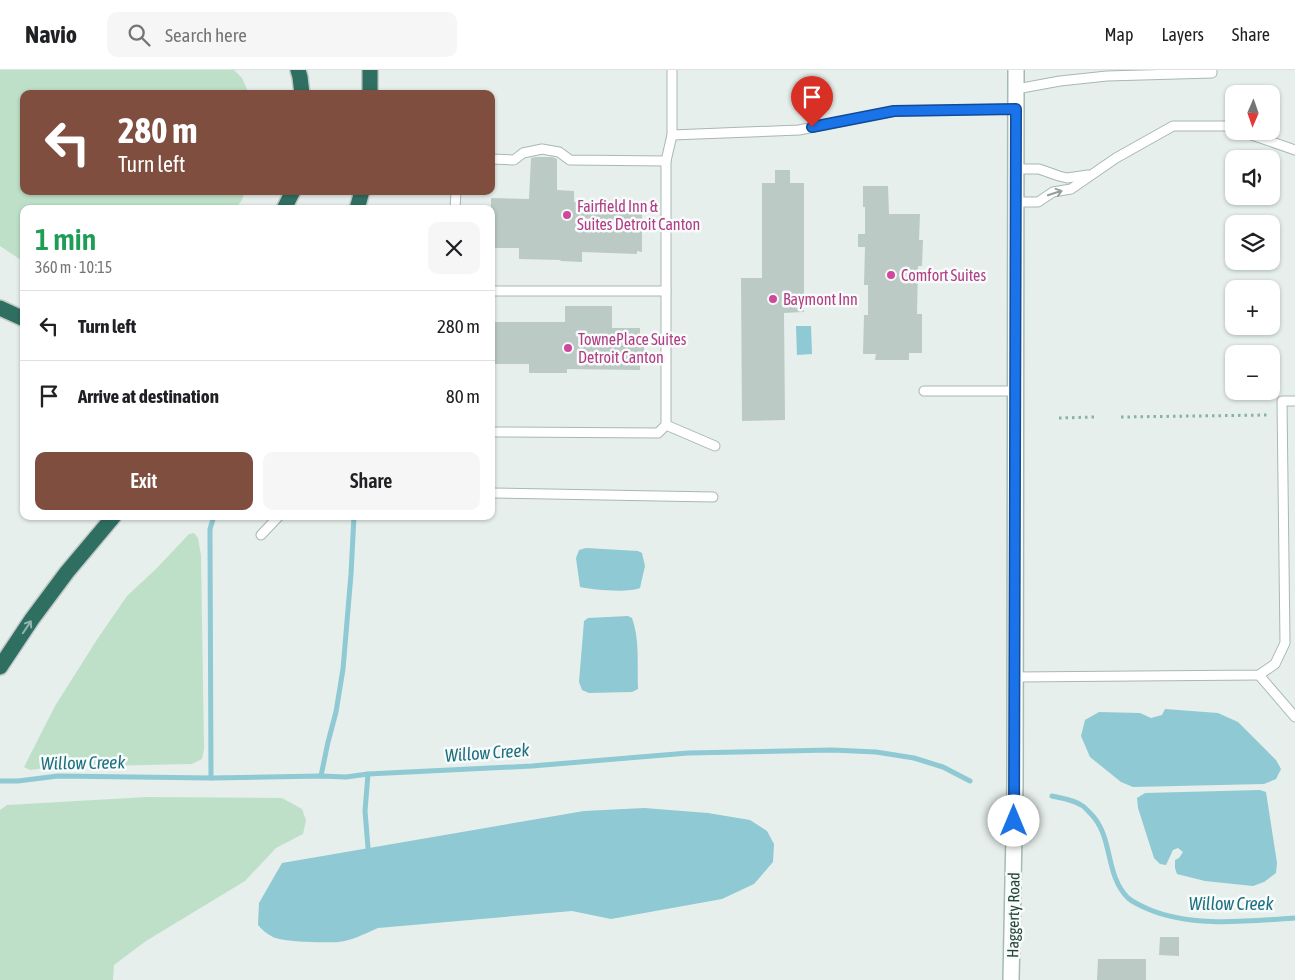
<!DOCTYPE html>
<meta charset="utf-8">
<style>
:root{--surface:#fff;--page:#f6f6f6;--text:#202124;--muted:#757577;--line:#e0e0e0;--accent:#7f4e3f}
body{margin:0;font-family:"Asap Condensed",sans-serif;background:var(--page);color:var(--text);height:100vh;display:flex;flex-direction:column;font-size:19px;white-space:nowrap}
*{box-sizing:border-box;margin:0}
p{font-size:16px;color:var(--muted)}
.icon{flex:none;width:28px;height:28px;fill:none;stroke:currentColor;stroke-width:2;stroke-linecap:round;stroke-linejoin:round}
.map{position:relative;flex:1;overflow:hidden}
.panel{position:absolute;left:20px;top:135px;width:475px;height:315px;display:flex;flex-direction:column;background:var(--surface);border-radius:10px;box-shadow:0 1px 4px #0004}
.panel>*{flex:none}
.hud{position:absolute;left:20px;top:20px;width:475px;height:105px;border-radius:10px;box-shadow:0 1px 4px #0004;background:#7f4e3f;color:#fff;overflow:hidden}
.needle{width:32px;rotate:182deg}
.controls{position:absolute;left:1225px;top:15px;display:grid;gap:10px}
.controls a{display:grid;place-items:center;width:55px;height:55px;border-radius:10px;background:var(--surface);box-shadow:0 1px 4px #0004;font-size:25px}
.pin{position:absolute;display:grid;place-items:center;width:42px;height:42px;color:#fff;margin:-51px -21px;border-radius:50% 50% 50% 0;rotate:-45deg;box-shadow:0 0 5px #0007}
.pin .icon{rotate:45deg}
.me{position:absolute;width:55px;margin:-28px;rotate:0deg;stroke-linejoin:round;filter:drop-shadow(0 0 4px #0008)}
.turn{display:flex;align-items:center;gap:18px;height:105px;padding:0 15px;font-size:22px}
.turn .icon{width:65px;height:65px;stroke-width:2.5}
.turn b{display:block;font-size:35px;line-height:42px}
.round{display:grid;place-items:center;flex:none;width:52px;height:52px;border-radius:10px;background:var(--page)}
.headline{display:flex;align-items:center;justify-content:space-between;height:85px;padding:0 15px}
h1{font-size:30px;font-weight:600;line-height:38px;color:#1e9e55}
.primary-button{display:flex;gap:10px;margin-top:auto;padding:10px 15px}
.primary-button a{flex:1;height:58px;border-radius:10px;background:var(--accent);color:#fff;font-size:20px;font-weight:600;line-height:58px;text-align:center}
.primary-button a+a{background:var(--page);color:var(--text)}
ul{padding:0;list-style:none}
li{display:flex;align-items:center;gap:15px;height:70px;padding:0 15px;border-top:1px solid var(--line)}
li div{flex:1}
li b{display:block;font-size:19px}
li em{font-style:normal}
header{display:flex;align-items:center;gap:30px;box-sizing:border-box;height:70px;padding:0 25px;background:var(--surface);border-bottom:1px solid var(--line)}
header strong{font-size:24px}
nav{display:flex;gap:28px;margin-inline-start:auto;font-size:18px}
.search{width:350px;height:45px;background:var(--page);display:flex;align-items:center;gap:12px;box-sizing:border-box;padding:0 18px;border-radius:10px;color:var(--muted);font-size:19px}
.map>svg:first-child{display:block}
.green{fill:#bfe0c8}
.water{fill:#8ec9d4}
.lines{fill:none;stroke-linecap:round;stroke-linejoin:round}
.stream{stroke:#8ec9d4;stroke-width:5}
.building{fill:#bbcac4}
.service-casing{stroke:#a8b8b2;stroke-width:11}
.secondary-casing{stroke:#a4bbb3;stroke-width:18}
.motorway-casing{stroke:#c2cac8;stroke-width:18}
.path{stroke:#86b3a5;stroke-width:3;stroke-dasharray:2.5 4;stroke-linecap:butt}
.service{stroke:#fff;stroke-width:9}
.secondary{stroke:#fff;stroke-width:15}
.motorway{stroke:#2f6f62;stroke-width:15}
.oneway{stroke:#92a09c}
.oneway2{stroke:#93b5ae}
.route-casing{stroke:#114b97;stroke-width:12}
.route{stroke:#1a73e8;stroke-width:9}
.hotel-dot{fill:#d1479c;stroke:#f7fbf9;stroke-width:2}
.labels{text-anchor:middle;stroke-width:5;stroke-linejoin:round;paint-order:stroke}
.hotel-label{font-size:16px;fill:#b23c85;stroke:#f7fbf9;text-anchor:start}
.street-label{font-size:16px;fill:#24423a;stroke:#f7fbf9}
.water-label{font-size:18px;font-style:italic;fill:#1c6f80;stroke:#f7fbf9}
</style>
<header>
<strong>Navio</strong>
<div class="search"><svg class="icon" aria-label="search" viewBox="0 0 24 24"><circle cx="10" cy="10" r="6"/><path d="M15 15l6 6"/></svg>Search here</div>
<nav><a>Map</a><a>Layers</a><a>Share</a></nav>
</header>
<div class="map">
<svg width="1295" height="910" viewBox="0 0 1295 910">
<rect width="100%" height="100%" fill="#e6efeb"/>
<!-- green -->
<g class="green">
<path d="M0 0H234L242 8 249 24H24V121H245L242 130 235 139H24V192L0 176Z"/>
<path d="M194 463 198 468 201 485 204 679 202 689 192 694 53 697 30 700 24 697 55 636 98 568 127 526 157 498 189 464Z"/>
<path d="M147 727 282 728 302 739 306 750 303 764 276 778 245 811 146 871 114 895 113 910H0V740L7 735Z"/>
</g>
<!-- water -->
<g class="water">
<path d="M796 256H811L812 284 797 285Z"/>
<path d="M586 478 638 481 642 483 645 496 640 518C627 523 594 520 580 517L576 488 579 480Z"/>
<path d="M628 546 632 548C640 570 637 595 638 619L632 622 589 623 582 620 579 612 584 551 588 548Z"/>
<path d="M1165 639 1218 643 1238 652 1276 690 1281 699 1276 709 1264 714 1133 717 1121 712 1090 687 1081 666 1085 650 1099 642 1140 643 1151 648 1162 645Z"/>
<path d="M1260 720 1266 722 1277 793 1276 803 1264 812 1253 816 1205 811 1177 804 1175 798V790L1179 788 1183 782 1178 778 1173 780 1166 795 1160 794 1154 788 1138 738 1137 728 1145 723Z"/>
<path d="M644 738 708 743 750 750 767 761 774 774 773 792 754 814 722 829 611 849 572 841 378 858C366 863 352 871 338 872 326 873 283 872 273 867 267 864 262 860 258 855L259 833 282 793 584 741Z"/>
</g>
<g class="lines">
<!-- stream -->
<g class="stream">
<path d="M368 704 365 741 368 778"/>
<path d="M321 706 328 672 336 642 343 599 351 504 354 446"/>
<path d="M211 708 210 469V459L214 446"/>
<path d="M0 711H18L58 706 211 708 321 706 346 707 368 704 532 696 688 683 832 680 876 682 914 688 943 697 970 711"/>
<path d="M1052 726C1061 728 1074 730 1081 735 1084 736 1087 740 1090 743 1114 766 1104 804 1128 828 1134 833 1141 836 1148 839 1192 858 1248 851 1295 848"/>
</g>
</g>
<!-- building -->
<g class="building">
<path d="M536 87H552L557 89V120L574 121V132L635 133V138H642V182L637 181V184L582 182V192L561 191 560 190 519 189V178H491V128L529 129 531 88Z"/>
<path d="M775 100H790V113H804V242L784 243 785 350 742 351 741 208H762V113H775Z"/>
<path d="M863 116H888L889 144H920L919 170H923L922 196H918L917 244H922V283H909V290H875L876 284H863L864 245H868V215H864L865 177H858V164H865V137H863Z"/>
<path d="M565 236H612V258H640V264H644V291H640V300L567 299V303H529V294H491V252H565Z"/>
<path d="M1160 867H1179V886L1159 885Z"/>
<path d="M1098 889H1146V910H1097Z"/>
</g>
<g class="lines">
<!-- service casing -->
<g class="service-casing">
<g id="service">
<path d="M672 0V65L799 60 894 41 1016 39"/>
<path d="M1016 19 1060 11 1107 6 1212 3V0"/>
<path d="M1240 61 1295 80"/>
<path d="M491 89 514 90 523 83 542 79 559 82 570 90 666 91"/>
<path d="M1016 99H1039L1059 106 1067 108 1088 105"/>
<path d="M1016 132H1038L1053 122 1071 119 1116 88 1173 56H1226L1234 59"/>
<path d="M455 139 456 121"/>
<path d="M491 221H666"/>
<path d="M924 321H1016"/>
<path d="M666 355 715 376"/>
<path d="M491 362 658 363 666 355V91L672 65"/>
<path d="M491 423 713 427"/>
<path d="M261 465 279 446"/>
<path d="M1259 605 1295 647"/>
<path d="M1015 607 1259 605 1275 594 1285 573 1282 331H1295"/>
</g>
</g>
<!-- secondary casing -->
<g class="secondary-casing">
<path id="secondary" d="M1011 910 1015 715 1016 0"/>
</g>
<!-- motorway casing -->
<g class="motorway-casing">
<g id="motorway">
<path d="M298 0 300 7 302 24"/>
<path d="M370 24V0"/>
<path d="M284 139 293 121"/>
<path d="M357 139 362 121"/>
<path d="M0 238 24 249"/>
<path d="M0 597 32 549 67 502 114 446"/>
</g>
</g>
<!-- path -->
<g class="path">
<path d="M1121 347 1268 345"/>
<path d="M1059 348 1094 347"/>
</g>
<!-- service -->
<use href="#service" class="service"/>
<!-- secondary -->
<use href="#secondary" class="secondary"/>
<!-- motorway -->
<use href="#motorway" class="motorway"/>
</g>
<!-- one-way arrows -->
<defs><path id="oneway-shaft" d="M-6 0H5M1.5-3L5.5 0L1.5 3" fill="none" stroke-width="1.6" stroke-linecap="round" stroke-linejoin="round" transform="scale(1.25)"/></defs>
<use class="oneway" href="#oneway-shaft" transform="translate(1055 123) rotate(-18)"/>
<use class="oneway2" href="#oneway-shaft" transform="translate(27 557) rotate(-56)"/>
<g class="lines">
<!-- route casing -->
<g class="route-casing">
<path id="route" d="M812 57 894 41 1016 39 1014 751"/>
</g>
<!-- route -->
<use href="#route" class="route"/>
</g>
<!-- markers -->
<g class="hotel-dot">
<circle cx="567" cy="145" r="5"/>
<circle cx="891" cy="205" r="5"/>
<circle cx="773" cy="229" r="5"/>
<circle cx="568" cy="278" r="5"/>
</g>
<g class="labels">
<!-- hotel labels -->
<g class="hotel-label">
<text x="577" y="142">Fairfield Inn &amp;<tspan x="577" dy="18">Suites Detroit Canton</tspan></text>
<text x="901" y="211">Comfort Suites</text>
<text x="783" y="235">Baymont Inn</text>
<text x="578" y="275">TownePlace Suites<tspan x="578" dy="18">Detroit Canton</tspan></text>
</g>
<!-- street labels -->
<g class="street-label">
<text transform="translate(1013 845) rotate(-89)" y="6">Haggerty Road</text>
</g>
<!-- water labels -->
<g class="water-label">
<text transform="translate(487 683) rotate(-4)" y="6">Willow Creek</text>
<text transform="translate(83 693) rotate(-1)" y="6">Willow Creek</text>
<text x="1231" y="840">Willow Creek</text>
</g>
</g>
</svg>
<div class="controls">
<a><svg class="needle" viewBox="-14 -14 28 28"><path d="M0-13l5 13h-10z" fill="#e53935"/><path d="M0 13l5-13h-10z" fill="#757577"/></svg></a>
<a><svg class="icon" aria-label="sound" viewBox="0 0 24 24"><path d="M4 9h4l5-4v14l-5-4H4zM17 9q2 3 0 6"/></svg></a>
<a><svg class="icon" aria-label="layers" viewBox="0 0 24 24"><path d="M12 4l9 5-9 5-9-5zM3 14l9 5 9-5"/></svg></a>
<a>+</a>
<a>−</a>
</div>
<div class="pin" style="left:812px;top:57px;background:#d93025"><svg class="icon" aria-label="arrive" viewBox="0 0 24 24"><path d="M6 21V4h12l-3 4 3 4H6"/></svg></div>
<svg class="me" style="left:1014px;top:751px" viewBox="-20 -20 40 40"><circle r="19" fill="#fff"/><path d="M0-13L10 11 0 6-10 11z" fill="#1a73e8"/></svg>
<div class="hud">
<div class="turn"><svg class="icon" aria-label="left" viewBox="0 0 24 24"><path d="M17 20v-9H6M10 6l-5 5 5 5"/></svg><div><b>280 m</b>Turn left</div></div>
</div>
<section class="panel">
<div class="headline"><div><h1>1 min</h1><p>360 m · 10:15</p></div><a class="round"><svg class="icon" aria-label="close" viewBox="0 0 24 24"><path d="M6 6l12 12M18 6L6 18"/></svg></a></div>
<ul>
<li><svg class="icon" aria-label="left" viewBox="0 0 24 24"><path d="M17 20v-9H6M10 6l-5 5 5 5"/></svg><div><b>Turn left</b></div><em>280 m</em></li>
<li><svg class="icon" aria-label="arrive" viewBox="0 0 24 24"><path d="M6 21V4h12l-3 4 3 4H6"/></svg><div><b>Arrive at destination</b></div><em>80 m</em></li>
</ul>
<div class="primary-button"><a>Exit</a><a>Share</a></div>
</section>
</div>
